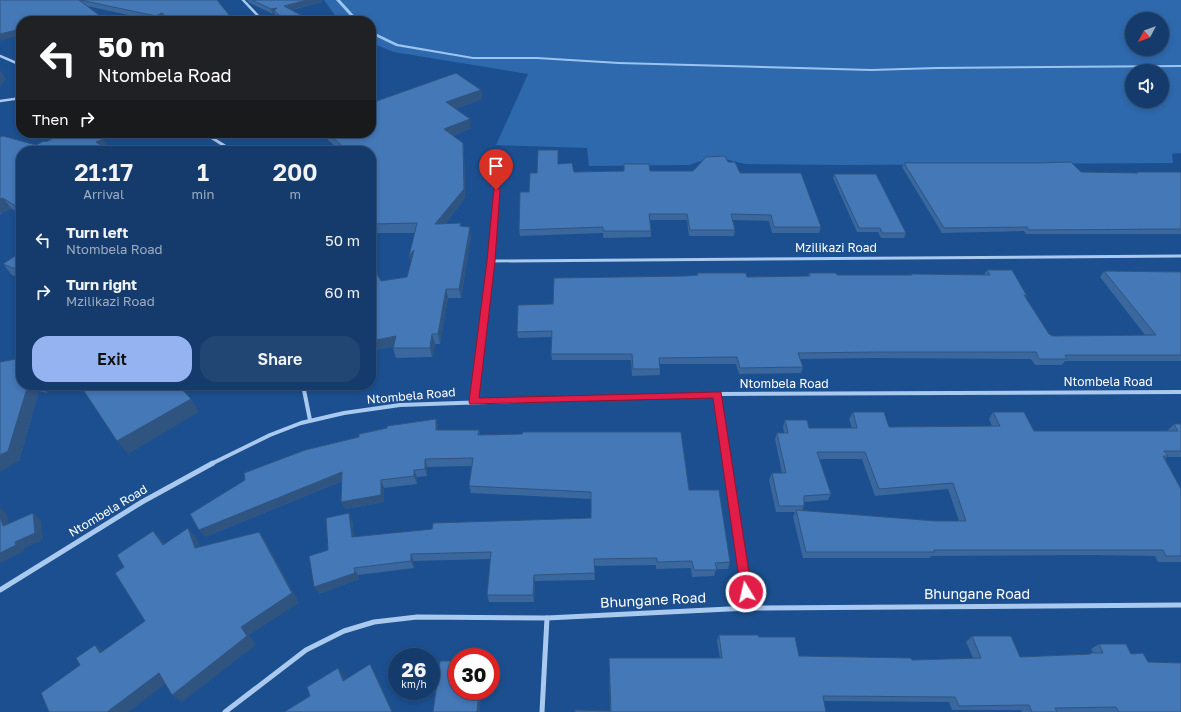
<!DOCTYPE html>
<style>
:root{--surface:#143b6b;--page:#214673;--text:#f1f3f6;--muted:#9dadc1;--line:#33557e;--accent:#95b2f1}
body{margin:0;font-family:"Golos Text",sans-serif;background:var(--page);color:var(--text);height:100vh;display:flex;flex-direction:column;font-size:15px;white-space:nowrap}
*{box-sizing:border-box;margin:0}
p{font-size:13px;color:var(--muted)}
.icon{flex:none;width:22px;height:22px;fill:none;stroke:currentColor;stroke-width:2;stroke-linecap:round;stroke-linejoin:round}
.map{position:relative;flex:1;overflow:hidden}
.panel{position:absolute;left:16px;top:146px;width:360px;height:244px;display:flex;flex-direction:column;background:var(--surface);border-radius:16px;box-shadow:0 2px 6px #0003,0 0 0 1px var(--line)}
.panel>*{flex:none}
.banner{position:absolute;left:16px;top:16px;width:360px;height:122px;border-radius:16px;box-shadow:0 2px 6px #0003,0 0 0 1px var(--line);background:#202124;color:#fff;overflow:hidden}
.needle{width:26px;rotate:229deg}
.tools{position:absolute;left:1125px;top:12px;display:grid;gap:8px}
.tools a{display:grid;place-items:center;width:44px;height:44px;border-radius:50%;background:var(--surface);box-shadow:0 2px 6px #0003,0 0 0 1px var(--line);font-size:20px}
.speed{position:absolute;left:388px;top:648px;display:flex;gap:8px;font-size:20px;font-weight:700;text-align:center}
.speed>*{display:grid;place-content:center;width:52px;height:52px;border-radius:50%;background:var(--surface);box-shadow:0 2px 6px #0003,0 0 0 1px var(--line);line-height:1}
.speed small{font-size:10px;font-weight:400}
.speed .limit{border:6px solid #d22;background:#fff;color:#111}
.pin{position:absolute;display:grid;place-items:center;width:34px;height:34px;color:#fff;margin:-41px -17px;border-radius:50% 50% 50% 0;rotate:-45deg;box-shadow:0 0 4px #0007}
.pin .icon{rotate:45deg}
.me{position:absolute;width:44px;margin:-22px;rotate:351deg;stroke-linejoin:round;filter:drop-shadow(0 0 3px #0008)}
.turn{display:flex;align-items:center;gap:14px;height:84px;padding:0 16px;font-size:18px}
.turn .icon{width:52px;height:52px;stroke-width:2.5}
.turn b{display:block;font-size:28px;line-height:34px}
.then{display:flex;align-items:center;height:38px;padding:0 16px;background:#0003;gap:8px;font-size:15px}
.eta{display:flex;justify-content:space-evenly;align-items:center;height:68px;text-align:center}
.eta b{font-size:24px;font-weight:600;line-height:28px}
.action{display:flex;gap:8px;margin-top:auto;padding:8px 16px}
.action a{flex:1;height:46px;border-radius:16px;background:var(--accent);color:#111;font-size:16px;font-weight:600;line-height:46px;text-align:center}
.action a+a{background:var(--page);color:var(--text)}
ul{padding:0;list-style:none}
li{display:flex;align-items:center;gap:12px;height:52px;padding:0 16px}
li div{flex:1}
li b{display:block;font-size:15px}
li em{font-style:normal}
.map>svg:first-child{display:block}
.green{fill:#2e69ad;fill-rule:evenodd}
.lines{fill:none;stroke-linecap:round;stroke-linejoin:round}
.stream{fill:#9cc4f0;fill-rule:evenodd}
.street-far3{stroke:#a9c9ee;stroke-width:2.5}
.street-far2{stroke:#a9c9ee;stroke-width:3}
.street-far1{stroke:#a9c9ee;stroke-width:4}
.street{stroke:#a9c9ee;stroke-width:5}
.wall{fill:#3a679d;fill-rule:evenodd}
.shaded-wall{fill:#305480}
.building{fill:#4478b7;stroke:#305480}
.route{fill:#e11d48;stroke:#92132f}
.labels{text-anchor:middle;stroke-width:3;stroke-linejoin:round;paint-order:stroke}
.street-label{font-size:12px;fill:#fff;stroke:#1b4f8f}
.near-street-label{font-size:14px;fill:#fff;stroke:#1b4f8f}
</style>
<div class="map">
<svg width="1181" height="712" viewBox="0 0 1181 712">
<rect width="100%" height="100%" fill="#1b4f8f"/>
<!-- green -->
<path class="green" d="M324 0H1181V153L1172 154 1173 163 841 165 745 164 725 159 704 160 689 165 589 166 587 148 496 145 528 74 394 52 371 43V21H339ZM1132 19H1162V49H1132ZM1132 71H1162V101H1132Z"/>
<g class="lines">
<!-- stream -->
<g class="stream">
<path d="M336 0H340L359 21H355Z"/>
<path d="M371 31 398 44 473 57H537L619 62 871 69 937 67 1181 65V67L937 69 871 71 619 64 537 59H473L396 46 371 34Z"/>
</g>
<!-- street-far3 -->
<g class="street-far3">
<path d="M243 0 263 21"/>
<path d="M0 56 21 65"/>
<path d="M0 101 21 98"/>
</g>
<!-- street-far2 -->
<g class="street-far2">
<path d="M204 133 233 151"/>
<path d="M491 261 1181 256"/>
<path d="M490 269 498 176"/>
</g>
<!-- street-far1 -->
<g class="street-far1">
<path d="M303 385 310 420"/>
<path d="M717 394 727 464"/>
<path d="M474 402 490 268"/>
<path d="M211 464 270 435 301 423 344 413 400 405 717 394 1181 392"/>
</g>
<!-- street -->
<g class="street">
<path d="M727 463 749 608"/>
<path d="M0 590 142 502 213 463"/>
<path d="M225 712 306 650 344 631 374 622 417 617 547 618 749 608 1181 605"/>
<path d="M542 712 547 618"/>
</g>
</g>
<!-- wall -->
<g class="wall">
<path d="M0 0H217L234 21H167L164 19 160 21H156L87 6 21 21Z"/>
<path d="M247 0H322V2L291 10 312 21H282L276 16 275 14H273L250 3Z"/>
<path d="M481 90 482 99 455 109 471 128 453 136 463 143 464 153 465 198 445 224 461 227 471 236 461 298H448L440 344H435L432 357 396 358 393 348 394 346 371 351V263L381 281 407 277 411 262 415 233H371V151H341L328 140 326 133H371Z"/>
<path d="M0 137 36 145 46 142 109 149 21 151V215L11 208 1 214H0Z"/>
<path d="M728 162 740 173 821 227 819 233H772L769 221 733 220 735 230 734 236H689L687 220H650L651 231V237L603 238V233L520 236 519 230 529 192 537 173 558 164 574 172 624 171V164L650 171H693Z"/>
<path d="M904 163 1081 172 1136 173 1137 172H1181V234H1026L1024 231 942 233 902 167Z"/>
<path d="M834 174 906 233 904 238H881L878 232H857L833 178Z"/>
<path d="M21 252V279L12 275 3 264Z"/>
<path d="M987 270 1027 296 1025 298 1049 334 1053 336 1145 335 1100 277 1104 271 1181 272V361H1065L1062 365H1035L1031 359 876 358 800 359 803 367 801 373 739 374 736 364H660V375L632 376 631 360H552L551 354 552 337 518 338 517 332 553 304 686 276 697 275V273L747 277 808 276 809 273 837 275H911V274L984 275Z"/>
<path d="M21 385H49L47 393 39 391 19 461Z"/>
<path d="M853 412 889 427 992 426 989 419 993 412 1034 431H1167L1174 424H1181V457H1167L1165 459 1181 489V562H1158L1155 556 1090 555 931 556 930 558H803L793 517 795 512H776L769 480 772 473H782L775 439 777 433H784L783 427 785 420 809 428H852L849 419ZM819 459H862L875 496 948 489 959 521H936L802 511 804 506V502L828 500 831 494Z"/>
<path d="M436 419 438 427V430H479L480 435 689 490 730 562 728 569H716L714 576 692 577 691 568 656 569V565L594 566 595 580 535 581 534 602H489L487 595 491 559 414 561V568L358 575 359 579 319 594 328 550 352 520 354 537 591 518V499L471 493 469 486 472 466 427 467V476L417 477V484L384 488V502L345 509 342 481 205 537Z"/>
<path d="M719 635 759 637 799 656 912 660 973 658 966 642 972 636 1020 657 1088 655 1090 653H1093L1091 649 1099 644 1131 654 1148 662 1181 712H1022L1021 710H952L949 702 824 701 610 711 609 658H720L717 641Z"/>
</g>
<!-- shaded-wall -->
<g class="shaded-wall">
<path d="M307 0H322V2L285 11 284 6Z"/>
<path d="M277 8 274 11 275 14H273L271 9Z"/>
<path d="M162 13 164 19 160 21H158L156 16Z"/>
<path d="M21 29V35L0 41V34Z"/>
<path d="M0 70 6 79 0 87Z"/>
<path d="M481 90 482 99 448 111 446 102Z"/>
<path d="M470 119 471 128 446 139 444 129Z"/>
<path d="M103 139 109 149 105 151 96 142Z"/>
<path d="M463 143 464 153 465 198 437 234 435 224Z"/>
<path d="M3 198 11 208 1 214 0 212V199Z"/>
<path d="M470 227 471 236 461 298 459 289Z"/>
<path d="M414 250 412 265 409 256Z"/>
<path d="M446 289 448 298 440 344 438 334Z"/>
<path d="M432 334 435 344 432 357 430 348Z"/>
<path d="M396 336 399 345 371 351V341Z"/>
<path d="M28 385H34L39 391 19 461 0 472V455Z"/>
<path d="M40 385H49L47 393Z"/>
<path d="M191 399 199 412 128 454 117 441Z"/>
<path d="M436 419 438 427 439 438 436 430Z"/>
<path d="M425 459 427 467V476L425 469Z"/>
<path d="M414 470 417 477V484L414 476Z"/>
<path d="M342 472 346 479 205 537 199 530Z"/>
<path d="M381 480 384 488V502L345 509 341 502Z"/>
<path d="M0 508 6 513 11 532 3 526 0 516Z"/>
<path d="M33 513 41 520 43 540 24 548V551L0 563V553L15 542Z"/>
<path d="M349 513 352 520 355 544 352 537Z"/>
<path d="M188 528 197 538 204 558 195 548Z"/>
<path d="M153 531 163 541 173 555 163 545Z"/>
<path d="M259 532 266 542 299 603 249 635 256 645 182 702 172 695 241 627Z"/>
<path d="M411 554 414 561V568L411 561Z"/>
<path d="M354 568 358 575 359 579 319 594 314 587Z"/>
<path d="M534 575 535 581 534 602 533 595Z"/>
<path d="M95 645 107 653H100Z"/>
<path d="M370 664 374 670 393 712H392Z"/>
<path d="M338 668 343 674 348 686 343 681Z"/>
<path d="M159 673 170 680 129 712H107Z"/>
<path d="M479 691H481L480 712H477Z"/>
</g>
<!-- building -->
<g class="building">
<path d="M0 0H79L107 21H21V29L0 34Z"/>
<path d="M80 0H217L234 21H171L162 13 156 16Z"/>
<path d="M252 0H307L284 6 312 21H287L274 11 277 8 271 9Z"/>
<path d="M456 73 481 90 446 102 470 119 444 129 463 143 464 189 435 224 461 223 460 226 470 227 459 289H446L438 334H432L430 348H393L396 336 371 341V263L381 281 407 277 414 250 409 256 417 223 371 224V151H348L328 133H371V103Z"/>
<path d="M63 133H87L103 139 96 142 110 151H21V209H20L3 198 0 199V137L3 136 36 145 44 141 46 142Z"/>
<path d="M538 150H558V164L572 163 574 172 624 171V164H649L650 171H693L706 157 725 156 728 162H735L740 173H801L821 227H774L771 215 731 214 735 230H690L687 214H649L651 231H603V227L519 230 520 192H529L530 173H537Z"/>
<path d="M1071 162 1081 172 1138 173 1137 172H1181V229L1029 230 1027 227 944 228 904 163H1037Z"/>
<path d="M834 174H876L906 233H882L880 228H859Z"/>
<path d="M21 252V271L3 264Z"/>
<path d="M987 270H1012L1027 296 1024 295 1049 334 1053 336 1156 335 1104 271 1181 272V355H1065L1067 359H1039L1036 352H879L798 353 803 367 740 368 737 357 659 358 660 369H633L632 354H551L552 331 517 332 518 305 553 304 554 278 686 276 698 275 697 273H746L747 277 810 276 809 273H836L837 275H912L911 274 990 275Z"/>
<path d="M21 358V385H28L8 451 0 455V362Z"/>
<path d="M80 385H178L191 399 117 441Z"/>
<path d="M853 412H884L889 427 1000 426 993 412H1024L1034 431H1178L1174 424H1181V451H1164L1168 456H1163L1181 489V556H1166L1163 550H934V552H806L796 510 936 521H966L953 483 879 489 865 452H817L831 494 804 496V506H779L772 473H786L777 433H788L785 420H807L809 428H857Z"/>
<path d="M436 419V430H479L478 435 522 434 523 432H681L689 490H719L730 562 715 563 717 570H694L692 561 657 562V558L594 559 595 573 534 575 533 595H487L491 552 411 554V561L354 568 355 573 314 587 309 556 328 550 326 518 349 513 352 537 432 529 433 523 591 518V492L469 486 473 458 425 459V469L414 470V476L381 480V495L341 502 342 472 199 530 190 514 245 480 244 473 305 450 359 437V434L387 428V426Z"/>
<path d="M33 513 35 533 15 542 16 545 0 553V516L3 526Z"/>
<path d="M188 528 195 548 259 532 292 593 241 627 247 636 172 695 159 673 107 712H49L41 693 80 665 76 658 95 645 100 653 145 621 115 573 124 567 117 555 153 531 163 545Z"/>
<path d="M719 635H758L759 637H795L799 656 911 658 912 660 981 658 972 636H1011L1020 657 1091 654 1090 653H1103L1099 644H1126L1131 654 1143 653 1148 662 1181 663V712H1119L1116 707 1055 708 1057 712H1032L1029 705 959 706 955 697 823 696 826 712H575V710L611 711 609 658H722Z"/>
<path d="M440 661H457V691H479L477 712H433Z"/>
<path d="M370 664 392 712H284L310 696 307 687 338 668 343 681Z"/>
</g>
<!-- route -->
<path class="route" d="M494 188H499L500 190 495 261 479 398 721 392 752 592 751 596 746 598 742 596 741 592 713 398 470 404 469 402 487 261Z"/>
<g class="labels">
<!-- street labels -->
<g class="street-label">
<text x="836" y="252">Mzilikazi Road</text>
<text x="1108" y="386">Ntombela Road</text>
<text x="784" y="388">Ntombela Road</text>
<text transform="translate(411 396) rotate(-5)" y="4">Ntombela Road</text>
<text transform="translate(108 511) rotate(-31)" y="4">Ntombela Road</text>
</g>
<!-- near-street labels -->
<g class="near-street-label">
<text x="977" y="599">Bhungane Road</text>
<text transform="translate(653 600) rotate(-3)" y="5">Bhungane Road</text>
</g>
</g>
</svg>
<div class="tools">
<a><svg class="needle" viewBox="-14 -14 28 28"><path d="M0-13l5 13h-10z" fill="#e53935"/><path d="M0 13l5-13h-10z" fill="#9dadc1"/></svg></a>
<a><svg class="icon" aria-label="sound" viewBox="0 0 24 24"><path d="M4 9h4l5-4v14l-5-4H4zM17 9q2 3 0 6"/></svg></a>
</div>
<div class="speed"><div>26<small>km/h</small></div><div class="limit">30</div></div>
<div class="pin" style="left:496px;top:190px;background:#d93025"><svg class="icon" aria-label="arrive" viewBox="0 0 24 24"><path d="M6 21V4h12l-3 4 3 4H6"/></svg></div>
<svg class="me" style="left:746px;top:592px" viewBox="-20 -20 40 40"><circle r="17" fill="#e11d48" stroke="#fff" stroke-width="3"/><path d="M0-11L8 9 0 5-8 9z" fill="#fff"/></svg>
<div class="banner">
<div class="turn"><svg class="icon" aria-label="left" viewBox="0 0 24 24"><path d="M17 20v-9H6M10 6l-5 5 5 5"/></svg><div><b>50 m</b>Ntombela Road</div></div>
<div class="then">Then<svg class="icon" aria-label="right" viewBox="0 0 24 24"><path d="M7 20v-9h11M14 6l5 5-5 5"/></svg></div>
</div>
<section class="panel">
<div class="eta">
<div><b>21:17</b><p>Arrival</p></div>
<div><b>1</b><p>min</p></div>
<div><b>200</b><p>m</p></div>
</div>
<ul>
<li><svg class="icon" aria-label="left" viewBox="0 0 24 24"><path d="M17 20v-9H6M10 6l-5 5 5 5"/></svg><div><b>Turn left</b><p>Ntombela Road</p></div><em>50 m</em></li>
<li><svg class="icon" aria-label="right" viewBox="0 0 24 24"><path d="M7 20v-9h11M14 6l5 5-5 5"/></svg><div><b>Turn right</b><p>Mzilikazi Road</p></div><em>60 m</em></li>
</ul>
<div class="action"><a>Exit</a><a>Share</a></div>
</section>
</div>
